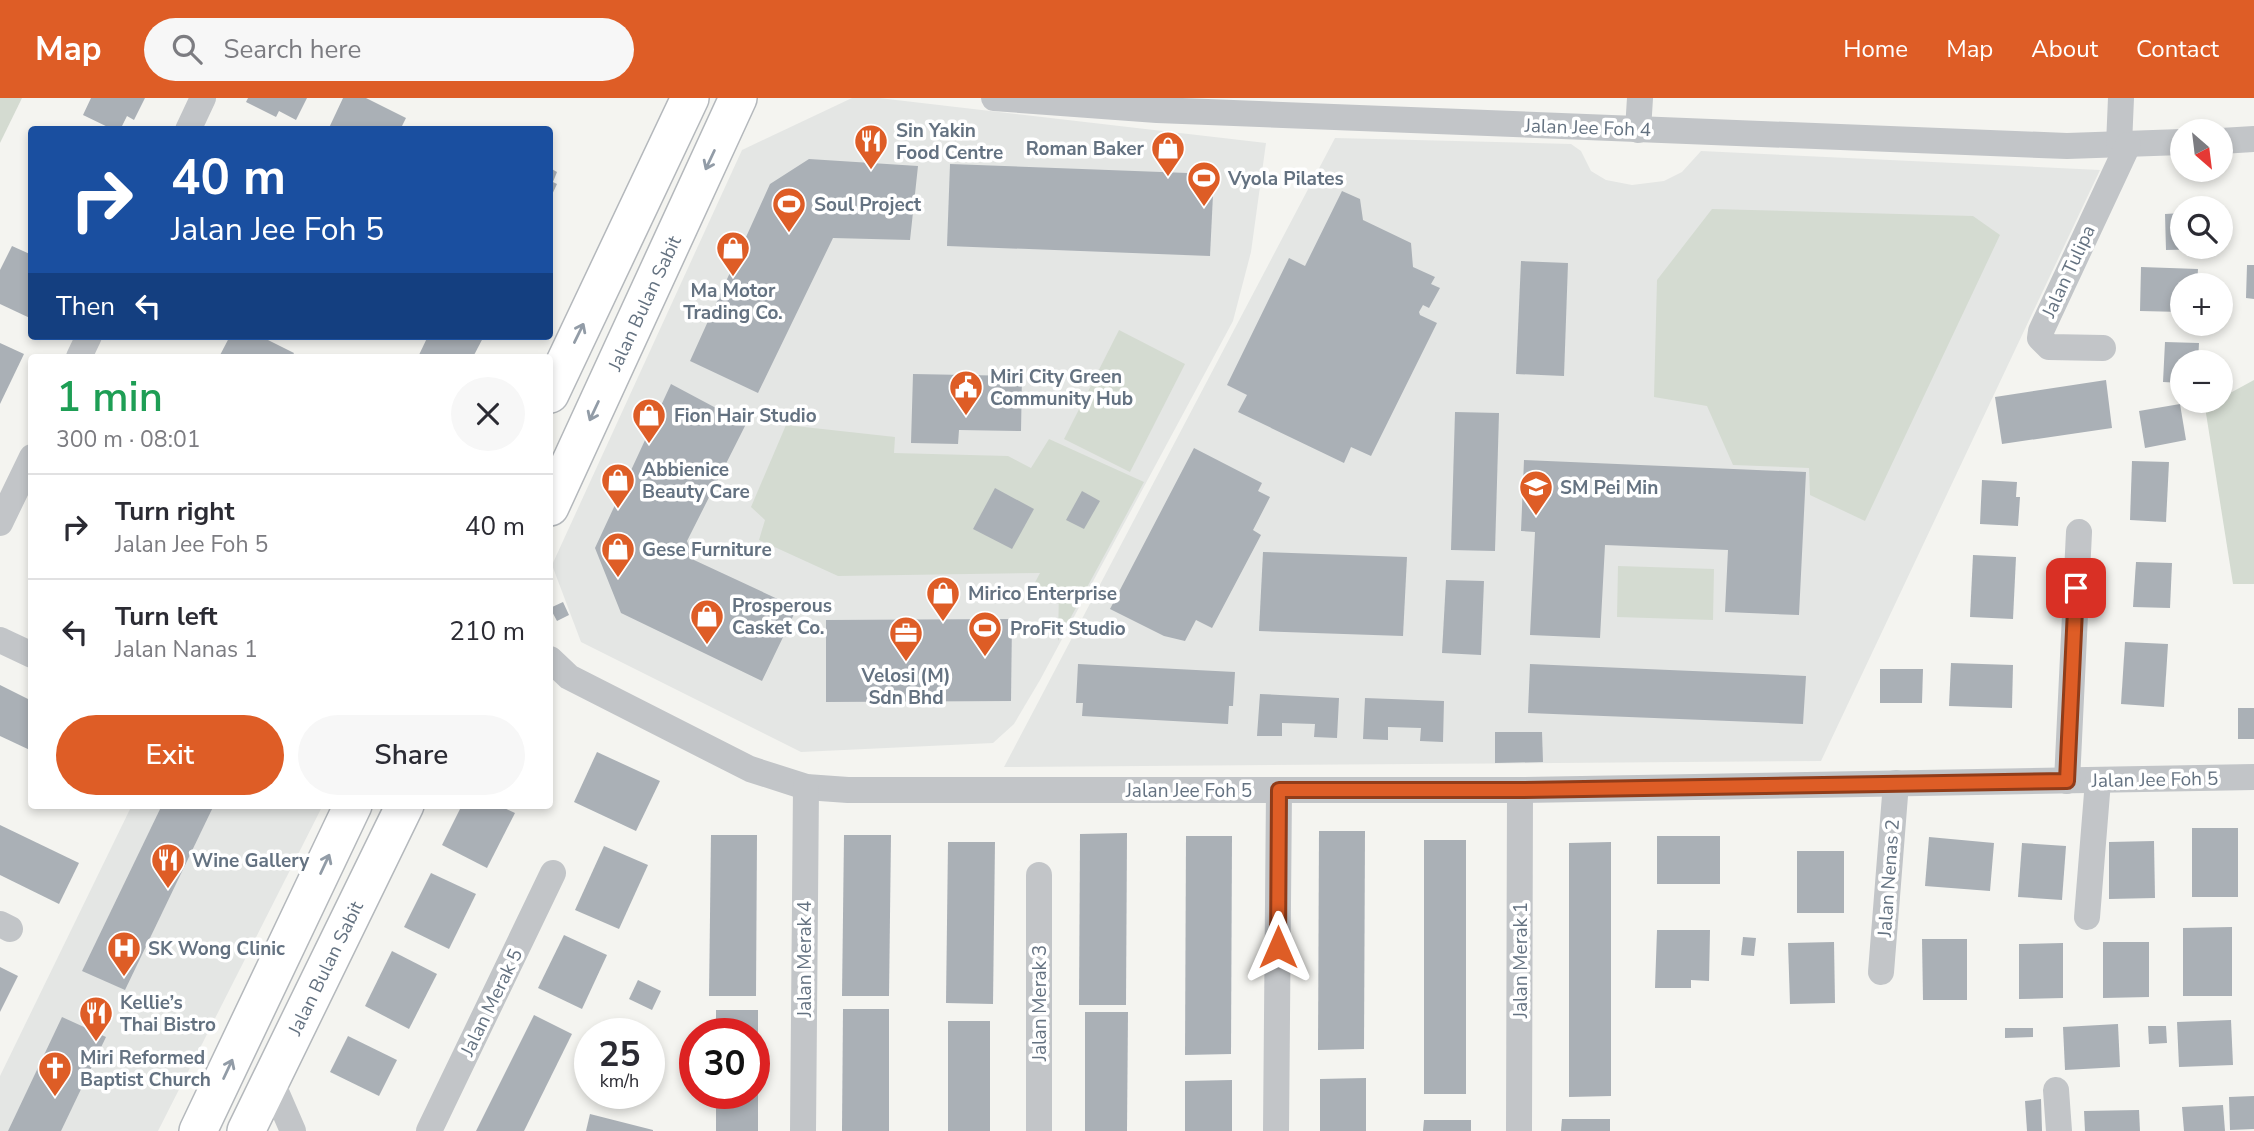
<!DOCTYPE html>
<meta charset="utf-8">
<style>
:root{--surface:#fff;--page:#f7f7f7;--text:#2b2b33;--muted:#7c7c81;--line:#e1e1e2;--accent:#de5d26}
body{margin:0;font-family:"Nunito Sans",sans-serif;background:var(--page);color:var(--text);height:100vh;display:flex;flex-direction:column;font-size:26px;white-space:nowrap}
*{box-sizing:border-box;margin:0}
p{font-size:23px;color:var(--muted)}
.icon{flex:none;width:38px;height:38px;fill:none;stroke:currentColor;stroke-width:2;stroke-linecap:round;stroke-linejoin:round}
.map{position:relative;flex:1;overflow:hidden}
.details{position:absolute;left:28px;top:256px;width:525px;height:455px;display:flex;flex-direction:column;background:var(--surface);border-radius:7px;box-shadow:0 4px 10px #0003}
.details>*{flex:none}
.top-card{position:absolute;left:28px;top:28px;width:525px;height:214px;border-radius:7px;box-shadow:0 4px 10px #0003;background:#1a4fa0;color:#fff;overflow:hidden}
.needle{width:46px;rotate:152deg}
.tools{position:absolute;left:2170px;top:21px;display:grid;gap:14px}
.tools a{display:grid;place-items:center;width:63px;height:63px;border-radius:50%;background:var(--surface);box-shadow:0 4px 10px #0003;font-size:35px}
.speed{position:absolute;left:574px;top:920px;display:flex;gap:14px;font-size:35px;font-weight:700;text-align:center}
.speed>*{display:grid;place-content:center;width:91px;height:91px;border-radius:50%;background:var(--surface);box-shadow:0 4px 10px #0003;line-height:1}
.speed small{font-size:18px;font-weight:400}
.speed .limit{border:10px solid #d22;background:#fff;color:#111}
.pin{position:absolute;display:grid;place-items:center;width:60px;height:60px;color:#fff;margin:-30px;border-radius:14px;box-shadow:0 4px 10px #0006}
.me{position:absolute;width:77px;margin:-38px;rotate:0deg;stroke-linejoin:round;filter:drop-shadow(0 0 5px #0008)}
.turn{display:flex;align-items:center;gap:24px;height:147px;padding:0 28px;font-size:32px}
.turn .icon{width:91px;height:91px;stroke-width:2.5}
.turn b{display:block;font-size:49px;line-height:60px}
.then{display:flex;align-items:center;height:66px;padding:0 28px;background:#0003;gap:14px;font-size:26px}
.round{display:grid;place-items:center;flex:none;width:74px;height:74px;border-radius:37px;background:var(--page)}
.overview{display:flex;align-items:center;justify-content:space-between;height:119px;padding:0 28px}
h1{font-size:42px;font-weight:600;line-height:52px;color:#1e9e55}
.cta{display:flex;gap:14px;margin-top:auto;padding:14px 28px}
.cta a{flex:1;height:80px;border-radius:42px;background:var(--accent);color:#fff;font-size:28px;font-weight:600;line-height:80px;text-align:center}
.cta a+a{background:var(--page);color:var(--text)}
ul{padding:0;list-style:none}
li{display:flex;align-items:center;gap:21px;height:105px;padding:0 28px;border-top:2px solid var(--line)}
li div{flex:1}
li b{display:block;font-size:26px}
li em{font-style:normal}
header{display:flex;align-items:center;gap:42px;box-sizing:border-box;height:98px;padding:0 35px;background:var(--accent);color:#fff}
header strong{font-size:33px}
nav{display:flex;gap:38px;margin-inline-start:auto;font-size:24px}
.search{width:490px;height:63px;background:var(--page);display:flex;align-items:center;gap:18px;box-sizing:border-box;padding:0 24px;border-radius:38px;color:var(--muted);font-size:26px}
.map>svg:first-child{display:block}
.built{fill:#e4e6e4}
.green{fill:#d4dbd1}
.building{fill:#aab0b6}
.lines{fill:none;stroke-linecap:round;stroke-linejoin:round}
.secondary-casing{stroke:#b4b8bc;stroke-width:40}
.minor{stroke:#c2c5c8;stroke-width:26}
.secondary{stroke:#fff;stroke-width:37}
.oneway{stroke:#929ca7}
.route-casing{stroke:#903c19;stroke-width:18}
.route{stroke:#de5d26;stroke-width:12}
.labels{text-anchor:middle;stroke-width:7;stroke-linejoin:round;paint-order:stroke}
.street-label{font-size:19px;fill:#647281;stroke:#fff}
.poi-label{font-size:19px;font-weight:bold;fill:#647281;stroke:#fff;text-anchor:start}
</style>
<header>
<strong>Map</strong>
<div class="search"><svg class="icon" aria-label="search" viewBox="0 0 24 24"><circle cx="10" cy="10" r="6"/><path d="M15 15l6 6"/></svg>Search here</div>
<nav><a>Home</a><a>Map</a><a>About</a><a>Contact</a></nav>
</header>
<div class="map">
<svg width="2254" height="1033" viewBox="0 0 2254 1033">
<rect width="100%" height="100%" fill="#f4f4f0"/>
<!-- built -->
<g class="built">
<path d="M852 0H879L1266 45 1251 154 1233 223 1040 582 1014 626 993 645 801 654 581 544 552 467 742 52Z"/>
<path d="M1335 40 1571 46 1581 53 1591 73 1606 82 1632 87 1664 83 1682 74 1701 53 2100 72 1821 663 1004 669Z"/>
<path d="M132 707H323L158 1033H0V978Z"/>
</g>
<!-- green -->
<g class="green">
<path d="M0 0H22L0 45Z"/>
<path d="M1712 111 1973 118 2000 137 1865 423 1810 397 1809 370 1733 367 1707 308 1654 299 1657 182Z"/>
<path d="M1119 232 1185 266 1130 374 1064 341Z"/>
<path d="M2254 282V486H2233L2205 309 2221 303V300Z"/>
<path d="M786 327 895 339 894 355 1008 358 1031 370 1049 341 1144 384 1058 543 1059 491 1031 492 1040 475 838 478 759 442 765 422 751 409Z"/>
<path d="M1618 468 1714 471 1713 522 1617 519Z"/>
</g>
<!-- building -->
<g class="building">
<path d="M91 0H145L134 22 127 18 120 32H114L83 17Z"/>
<path d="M248 0H307L296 22 279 13 276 19 246 4Z"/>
<path d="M343 0H366L406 20 400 32H328Z"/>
<path d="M809 61 918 68 910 142 833 140 758 295 690 263 770 86Z"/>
<path d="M950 66 1214 76 1210 158 947 148Z"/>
<path d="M550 70 557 74 553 84 557 86 550 101Z"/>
<path d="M1342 93 1360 101 1363 122 1411 145 1413 169 1435 179 1431 186 1440 190 1429 210 1423 207 1419 214 1420 217 1437 225 1371 358 1351 349 1344 365 1238 314 1247 297 1227 287 1289 160 1305 168Z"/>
<path d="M2182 115V149H2210V151L2166 152 2165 116Z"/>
<path d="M12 148 32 157V221L0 206V172Z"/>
<path d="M1521 163 1568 165 1564 278 1516 276Z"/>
<path d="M2247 167H2254V201L2246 200Z"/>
<path d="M2141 169 2198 171 2197 187H2182V214L2140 213Z"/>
<path d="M230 238H260L294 255 292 259H219Z"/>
<path d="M428 238H484L473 259H418Z"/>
<path d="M2165 244 2199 245 2198 264H2182V285L2163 284Z"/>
<path d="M0 245 24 256 0 306Z"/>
<path d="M913 276 1022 278 1021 333 959 332 958 346 911 345Z"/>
<path d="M2106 282 2112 330 2002 346 1995 299Z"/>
<path d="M671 286 746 326 687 443 694 462 797 510 762 583 621 515 595 450Z"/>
<path d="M2180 306 2186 342 2145 350 2139 313Z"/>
<path d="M1455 314 1499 315 1495 453 1451 452Z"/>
<path d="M1194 350 1262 385 1258 393 1270 399 1253 432 1261 437 1212 530 1196 522 1185 543 1164 538 1110 511Z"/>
<path d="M1524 362 1806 374 1799 517 1725 514 1728 452 1605 447 1600 540 1530 537 1535 434 1521 433Z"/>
<path d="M2132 363 2169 364 2166 424 2130 422Z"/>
<path d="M1982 382 2017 384 2016 399H2020L2018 428 1980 426Z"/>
<path d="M995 390 1034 411 1012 451 973 431Z"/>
<path d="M1082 393 1100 403 1084 431 1066 422Z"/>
<path d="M1263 454 1407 459 1403 538 1259 533Z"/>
<path d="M1973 457 2016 459 2013 521 1970 519Z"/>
<path d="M2136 464 2172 465 2170 510 2133 509Z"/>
<path d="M1446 482 1484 483 1481 557 1442 555Z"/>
<path d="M563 504 569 517 557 523 550 510Z"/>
<path d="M1012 521 1011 603 826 604V522Z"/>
<path d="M2125 544 2168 546 2164 609 2121 606Z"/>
<path d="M1951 565 2013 567 2012 610 1949 608Z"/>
<path d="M1078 566 1235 574 1233 608H1229L1228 626 1082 618 1083 605H1076Z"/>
<path d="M1530 566 1806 578 1803 626 1528 615Z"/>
<path d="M1880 571H1923L1922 605H1880Z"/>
<path d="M0 587 32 603V653L0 638Z"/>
<path d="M1260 596 1339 600 1337 640 1314 639 1315 626 1282 625V638H1257Z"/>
<path d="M1365 600 1444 603 1443 644 1420 643 1421 630 1388 629V642L1363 641Z"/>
<rect x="2238" y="610" width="16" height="31"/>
<path d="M1495 634H1542L1543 664 1495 665Z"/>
<path d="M597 654 660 683 636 733 574 704Z"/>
<path d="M162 707H214L125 892 82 873Z"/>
<path d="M462 707H498L515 715 487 770 442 747Z"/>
<path d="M0 727 79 765 59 806 0 777Z"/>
<rect x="2192" y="730" width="46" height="69"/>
<path d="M1319 733H1365L1364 951 1318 952Z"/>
<path d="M1127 735 1126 907H1079L1080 736Z"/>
<path d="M711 737H757L756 898H709Z"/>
<path d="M844 737H891L889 898H842Z"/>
<path d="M1186 738H1232L1231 956 1185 957Z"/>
<rect x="1657" y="738" width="63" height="48"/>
<path d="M1929 739 1994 745 1990 793 1925 788Z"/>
<rect x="1424" y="742" width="42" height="254"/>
<path d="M2154 743 2155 800 2109 801V744Z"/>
<path d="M948 744H995L993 906 946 905Z"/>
<path d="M1611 744V998L1569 999V745Z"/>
<path d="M2022 745 2066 748 2062 802 2018 799Z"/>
<path d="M604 748 648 767 619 831 575 812Z"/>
<rect x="1797" y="753" width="47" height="62"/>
<path d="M431 775 476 796 449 851 404 829Z"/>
<path d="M2232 829V898H2183V830Z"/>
<path d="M1657 832H1710L1709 883 1691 882V890H1655Z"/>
<path d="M564 837 607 857 582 911 538 890Z"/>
<path d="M1743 839 1756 840 1754 858 1741 857Z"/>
<path d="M1922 841H1967V902H1923Z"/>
<path d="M1834 844 1835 905 1790 906 1788 845Z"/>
<path d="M2103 844H2149V899L2103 900Z"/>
<path d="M2063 845V900L2019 901V846Z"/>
<path d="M392 853 437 876 409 931 365 908Z"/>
<path d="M0 869 18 878 0 914Z"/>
<path d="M638 882 661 893 652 912 629 901Z"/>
<path d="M843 911H889V1033H842Z"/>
<path d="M716 912H758V1033H716V996H754V936H716Z"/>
<path d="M1085 914H1128L1127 1033H1085Z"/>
<path d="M534 917 572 936 524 1033H476Z"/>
<path d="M62 919 106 939 61 1033H8Z"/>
<path d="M2231 922 2233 967 2179 969 2177 924Z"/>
<rect x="948" y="923" width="42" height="110"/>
<path d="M2118 926 2120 969 2065 972 2063 929Z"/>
<path d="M2148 928H2166L2167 945 2149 946Z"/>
<path d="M2005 930H2033V939L2005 940Z"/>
<path d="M348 938 397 962 379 998 330 974Z"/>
<path d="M1366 980V1033H1320V981Z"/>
<path d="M1232 982V1033H1185V983Z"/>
<path d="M2254 998V1031L2230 1032 2229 999Z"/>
<path d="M2041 1001 2042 1033H2027L2025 1003Z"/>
<path d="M2223 1007 2225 1033H2184L2182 1009Z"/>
<path d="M2139 1012 2140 1033H2085L2084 1013Z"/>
<path d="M590 1016 653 1032V1033H586Z"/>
<path d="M1562 1021H1610V1033H1561Z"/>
<path d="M1424 1022H1471V1033H1423Z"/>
</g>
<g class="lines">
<!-- secondary casing -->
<g class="secondary-casing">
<g id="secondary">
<path d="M550 296 690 0"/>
<path d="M550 409 738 0"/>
<path d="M198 1033 353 707"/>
<path d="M246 1033 405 707"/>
</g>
</g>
<!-- minor -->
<g class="minor">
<path d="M994 0 1157 12 2067 48 2182 44"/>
<path d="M188 32 203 0"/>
<path d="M1638 32 1640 0"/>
<path d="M2221 43 2254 41"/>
<path d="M2119 47 2121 0"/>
<path d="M2103 250 2049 249 2040 240 2041 233 2128 47"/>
<path d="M79 259 89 238"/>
<path d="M0 425 32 359"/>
<path d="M0 542 32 557"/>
<path d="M550 561 569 579 750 671 806 689 848 692H1520L2254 679"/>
<path d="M2067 683 2079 434"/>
<path d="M1039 777V1033"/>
<path d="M2087 819 2098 683"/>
<path d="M0 826 10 831"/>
<path d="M1881 874 1896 685"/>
<path d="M270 980 293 1033"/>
<path d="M2056 992 2059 1033"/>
<path d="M429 1033 553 775"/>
<path d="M803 1033 806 689"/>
<path d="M1276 1033 1279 692"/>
<path d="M1519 1033 1520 692"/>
</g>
<!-- secondary -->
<use href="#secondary" class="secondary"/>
</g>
<!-- one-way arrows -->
<defs><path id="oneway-shaft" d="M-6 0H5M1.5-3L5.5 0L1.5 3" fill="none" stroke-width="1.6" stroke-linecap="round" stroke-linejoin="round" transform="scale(1.75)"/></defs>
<g class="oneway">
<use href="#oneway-shaft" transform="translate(710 62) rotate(115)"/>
<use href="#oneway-shaft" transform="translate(579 235) rotate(-64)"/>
<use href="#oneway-shaft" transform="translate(594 313) rotate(115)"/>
<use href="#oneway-shaft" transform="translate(325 766) rotate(-65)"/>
<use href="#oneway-shaft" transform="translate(228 971) rotate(-65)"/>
</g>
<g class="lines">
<!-- route casing -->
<g class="route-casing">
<path id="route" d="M1278 849 1279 692H1520L2067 683 2076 490"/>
</g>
<!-- route -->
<use href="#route" class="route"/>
</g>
<!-- icons -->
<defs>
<g id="restaurant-pin" transform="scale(1.75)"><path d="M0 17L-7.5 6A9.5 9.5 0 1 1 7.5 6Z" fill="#de5d26" stroke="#fff"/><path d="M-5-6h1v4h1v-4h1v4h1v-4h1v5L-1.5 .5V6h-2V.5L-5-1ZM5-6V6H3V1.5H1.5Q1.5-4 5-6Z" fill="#fff"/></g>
<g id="shop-pin" transform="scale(1.75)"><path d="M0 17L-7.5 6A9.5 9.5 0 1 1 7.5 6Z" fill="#de5d26" stroke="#fff"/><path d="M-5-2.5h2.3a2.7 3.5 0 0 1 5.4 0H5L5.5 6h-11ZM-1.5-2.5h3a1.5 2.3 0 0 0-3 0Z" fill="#fff"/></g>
<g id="stadium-pin" transform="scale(1.75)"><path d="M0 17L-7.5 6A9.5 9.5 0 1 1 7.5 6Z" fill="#de5d26" stroke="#fff"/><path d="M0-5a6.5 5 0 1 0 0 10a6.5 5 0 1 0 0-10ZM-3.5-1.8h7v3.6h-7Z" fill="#fff"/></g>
<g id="civic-pin" transform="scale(1.75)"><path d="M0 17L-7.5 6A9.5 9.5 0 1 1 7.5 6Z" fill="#de5d26" stroke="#fff"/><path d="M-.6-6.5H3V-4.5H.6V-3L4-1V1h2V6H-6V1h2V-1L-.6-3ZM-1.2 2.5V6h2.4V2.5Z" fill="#fff"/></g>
<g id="school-pin" transform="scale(1.75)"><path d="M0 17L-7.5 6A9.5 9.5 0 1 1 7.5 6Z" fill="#de5d26" stroke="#fff"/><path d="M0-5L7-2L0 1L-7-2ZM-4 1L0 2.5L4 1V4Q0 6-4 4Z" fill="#fff"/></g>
<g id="office-pin" transform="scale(1.75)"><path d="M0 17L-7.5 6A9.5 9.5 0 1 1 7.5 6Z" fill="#de5d26" stroke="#fff"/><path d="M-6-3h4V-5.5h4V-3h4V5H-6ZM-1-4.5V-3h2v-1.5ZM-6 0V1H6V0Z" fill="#fff"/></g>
<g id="hospital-pin" transform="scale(1.75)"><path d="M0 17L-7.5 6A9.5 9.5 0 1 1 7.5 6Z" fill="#de5d26" stroke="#fff"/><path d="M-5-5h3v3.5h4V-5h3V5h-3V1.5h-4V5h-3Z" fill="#fff"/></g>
<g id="church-pin" transform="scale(1.75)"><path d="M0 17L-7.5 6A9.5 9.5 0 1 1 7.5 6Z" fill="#de5d26" stroke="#fff"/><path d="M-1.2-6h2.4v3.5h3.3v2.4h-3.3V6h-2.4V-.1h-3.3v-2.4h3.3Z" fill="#fff"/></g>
</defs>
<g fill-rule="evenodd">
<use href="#restaurant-pin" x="871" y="43"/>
<use href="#shop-pin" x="1168" y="50"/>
<use href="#stadium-pin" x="1204" y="80"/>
<use href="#stadium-pin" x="789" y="106"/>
<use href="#shop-pin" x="733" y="150"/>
<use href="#civic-pin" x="966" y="289"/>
<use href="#shop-pin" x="649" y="317"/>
<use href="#shop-pin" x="618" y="382"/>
<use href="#school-pin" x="1536" y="389"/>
<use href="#shop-pin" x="618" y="451"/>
<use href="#shop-pin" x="943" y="495"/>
<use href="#shop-pin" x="707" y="518"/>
<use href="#stadium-pin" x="985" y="530"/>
<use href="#office-pin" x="906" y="535"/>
<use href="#restaurant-pin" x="168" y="762"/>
<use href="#hospital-pin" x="124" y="850"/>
<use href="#restaurant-pin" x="96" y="915"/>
<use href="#church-pin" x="55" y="970"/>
</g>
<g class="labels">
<!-- street labels -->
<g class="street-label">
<text transform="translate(1588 29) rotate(2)" y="7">Jalan Jee Foh 4</text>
<text transform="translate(2068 173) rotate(-65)" y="7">Jalan Tulipa</text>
<text transform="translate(644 205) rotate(-65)" y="7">Jalan Bulan Sabit</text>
<text transform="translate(2155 681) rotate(-1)" y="7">Jalan Jee Foh 5</text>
<text x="1189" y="699">Jalan Jee Foh 5</text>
<text transform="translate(1888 780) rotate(-86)" y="7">Jalan Nenas 2</text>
<text transform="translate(804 861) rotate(-90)" y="7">Jalan Merak 4</text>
<text transform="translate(1520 862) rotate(-90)" y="7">Jalan Merak 1</text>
<text transform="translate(325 870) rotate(-64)" y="7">Jalan Bulan Sabit</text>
<text transform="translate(491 904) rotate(-64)" y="7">Jalan Merak 5</text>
<text transform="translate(1039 905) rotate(-90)" y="7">Jalan Merak 3</text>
</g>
<!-- poi labels -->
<g class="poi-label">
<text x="896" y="39">Sin Yakin<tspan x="896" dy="22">Food Centre</tspan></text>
<text x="1144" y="57" text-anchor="end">Roman Baker</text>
<text x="1228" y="87">Vyola Pilates</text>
<text x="814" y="113">Soul Project</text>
<text x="733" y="199" text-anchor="middle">Ma Motor<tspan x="733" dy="22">Trading Co.</tspan></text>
<text x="990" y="285">Miri City Green<tspan x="990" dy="22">Community Hub</tspan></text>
<text x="674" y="324">Fion Hair Studio</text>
<text x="642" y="378">Abbienice<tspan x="642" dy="22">Beauty Care</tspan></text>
<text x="1560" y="396">SM Pei Min</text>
<text x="642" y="458">Gese Furniture</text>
<text x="968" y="502">Mirico Enterprise</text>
<text x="732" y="514">Prosperous<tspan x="732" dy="22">Casket Co.</tspan></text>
<text x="1010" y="537">ProFit Studio</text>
<text x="906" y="584" text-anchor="middle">Velosi (M)<tspan x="906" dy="22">Sdn Bhd</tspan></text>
<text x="192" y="769">Wine Gallery</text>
<text x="148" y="857">SK Wong Clinic</text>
<text x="120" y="911">Kellie’s<tspan x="120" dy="22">Thai Bistro</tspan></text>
<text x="80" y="966">Miri Reformed<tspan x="80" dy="22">Baptist Church</tspan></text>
</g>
</g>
</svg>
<div class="tools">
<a><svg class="needle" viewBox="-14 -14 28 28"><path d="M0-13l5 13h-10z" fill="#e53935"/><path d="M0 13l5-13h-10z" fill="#7c7c81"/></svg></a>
<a><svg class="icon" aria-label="search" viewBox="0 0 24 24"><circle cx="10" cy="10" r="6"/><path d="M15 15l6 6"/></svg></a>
<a>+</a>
<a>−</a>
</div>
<div class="speed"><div>25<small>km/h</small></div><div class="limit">30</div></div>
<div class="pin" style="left:2076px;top:490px;background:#d93025"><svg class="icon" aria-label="arrive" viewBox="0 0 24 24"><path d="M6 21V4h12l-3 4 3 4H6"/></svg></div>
<svg class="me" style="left:1278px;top:849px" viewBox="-20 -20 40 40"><path d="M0-17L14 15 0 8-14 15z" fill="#de5d26" stroke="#fff" stroke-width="4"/></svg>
<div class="top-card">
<div class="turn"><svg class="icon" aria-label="right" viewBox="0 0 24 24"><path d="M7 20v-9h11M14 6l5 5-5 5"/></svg><div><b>40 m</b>Jalan Jee Foh 5</div></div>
<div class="then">Then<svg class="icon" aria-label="left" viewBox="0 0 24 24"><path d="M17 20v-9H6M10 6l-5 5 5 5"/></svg></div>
</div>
<section class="details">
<div class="overview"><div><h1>1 min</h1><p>300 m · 08:01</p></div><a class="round"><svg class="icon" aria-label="close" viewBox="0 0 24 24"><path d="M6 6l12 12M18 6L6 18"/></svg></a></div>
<ul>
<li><svg class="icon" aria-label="right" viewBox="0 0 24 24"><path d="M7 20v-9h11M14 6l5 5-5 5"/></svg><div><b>Turn right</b><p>Jalan Jee Foh 5</p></div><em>40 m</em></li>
<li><svg class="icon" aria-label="left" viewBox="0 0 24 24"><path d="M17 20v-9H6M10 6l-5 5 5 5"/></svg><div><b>Turn left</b><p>Jalan Nanas 1</p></div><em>210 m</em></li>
</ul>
<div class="cta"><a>Exit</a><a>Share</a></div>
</section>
</div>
